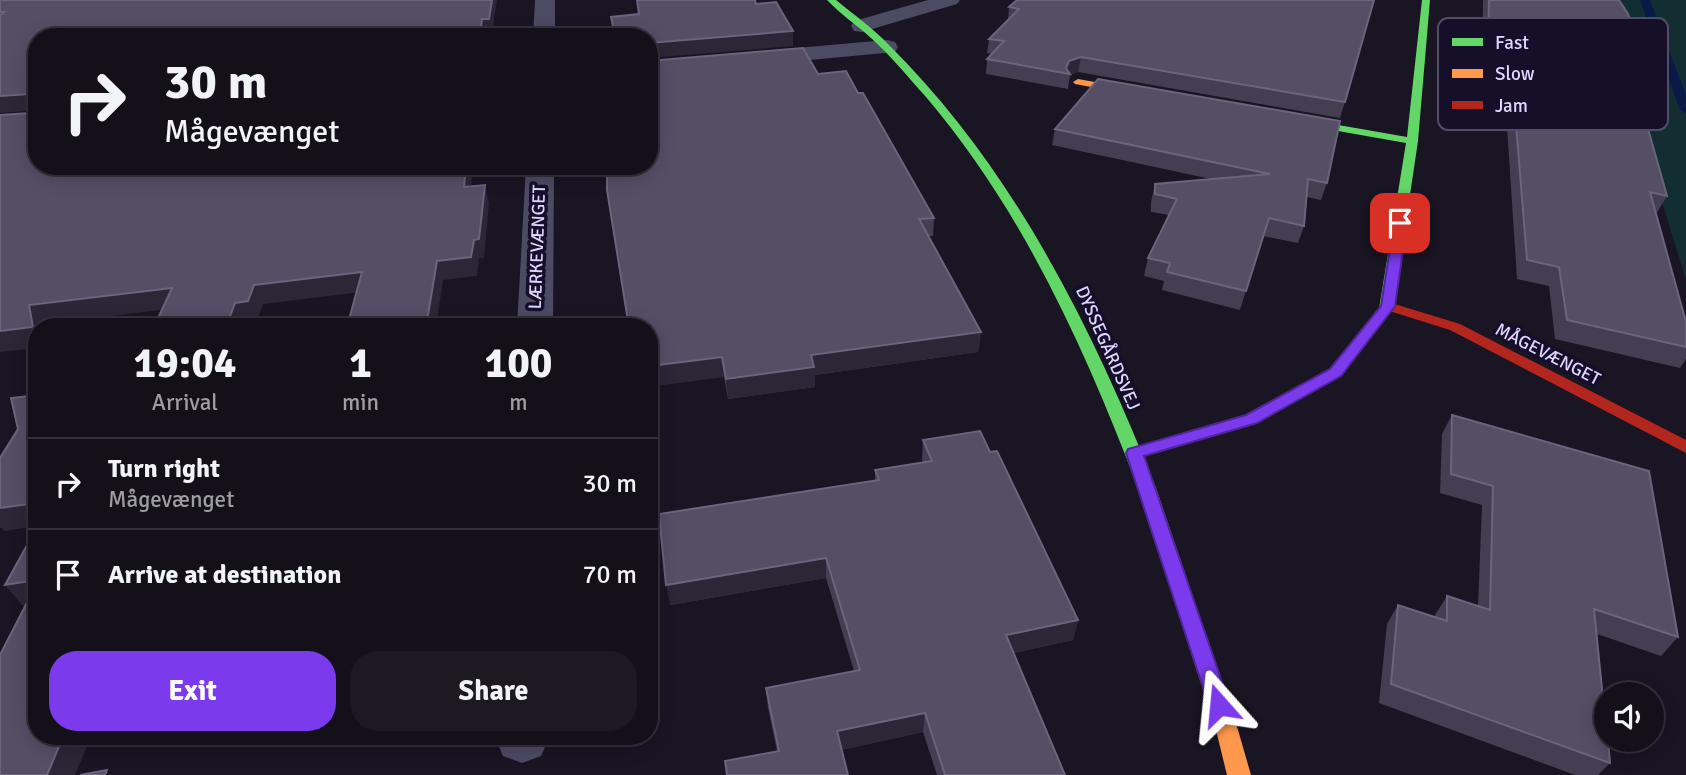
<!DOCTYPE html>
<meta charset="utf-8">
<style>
:root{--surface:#13101a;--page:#1c1923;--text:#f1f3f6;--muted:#9d9da2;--line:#323039;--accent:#7c3aed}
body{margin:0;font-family:Signika,sans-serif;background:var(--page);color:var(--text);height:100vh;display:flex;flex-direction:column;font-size:26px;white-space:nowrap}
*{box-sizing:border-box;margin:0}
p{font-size:23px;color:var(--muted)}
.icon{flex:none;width:38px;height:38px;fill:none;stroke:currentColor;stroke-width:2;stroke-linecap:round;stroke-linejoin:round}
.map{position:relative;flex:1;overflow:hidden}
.sheet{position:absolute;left:28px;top:318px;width:630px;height:427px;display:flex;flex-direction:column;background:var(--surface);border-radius:28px;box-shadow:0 4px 18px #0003,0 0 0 2px var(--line)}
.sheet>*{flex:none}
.top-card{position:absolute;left:28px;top:28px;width:630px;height:147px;border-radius:28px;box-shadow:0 4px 18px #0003,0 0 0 2px var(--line);background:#13101a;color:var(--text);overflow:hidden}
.tools{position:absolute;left:1594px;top:682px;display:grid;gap:14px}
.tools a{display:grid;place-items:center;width:70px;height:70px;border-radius:50%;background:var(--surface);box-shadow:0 4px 18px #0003,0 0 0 2px var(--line);font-size:35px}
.pin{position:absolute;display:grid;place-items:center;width:60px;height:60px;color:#fff;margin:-30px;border-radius:14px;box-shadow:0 4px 10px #0006}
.me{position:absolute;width:77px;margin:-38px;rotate:342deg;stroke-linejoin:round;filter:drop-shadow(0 0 5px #0008)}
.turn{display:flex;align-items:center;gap:24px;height:147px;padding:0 21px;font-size:32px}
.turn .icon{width:91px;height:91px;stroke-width:2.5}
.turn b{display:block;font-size:49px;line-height:60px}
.eta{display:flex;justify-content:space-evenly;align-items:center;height:119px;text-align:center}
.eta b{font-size:42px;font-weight:800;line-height:49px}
.action{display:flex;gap:14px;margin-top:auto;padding:14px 21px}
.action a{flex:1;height:80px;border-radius:28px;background:var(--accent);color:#fff;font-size:28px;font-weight:800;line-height:80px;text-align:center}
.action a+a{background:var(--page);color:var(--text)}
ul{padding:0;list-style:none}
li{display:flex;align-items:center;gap:21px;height:91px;padding:0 21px;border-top:2px solid var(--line)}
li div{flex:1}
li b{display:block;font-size:26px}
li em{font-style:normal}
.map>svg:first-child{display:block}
.green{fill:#132e32}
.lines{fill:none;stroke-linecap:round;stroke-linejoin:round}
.stream{fill:#0a1a46;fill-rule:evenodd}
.street{fill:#4d4a64;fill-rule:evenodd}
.fast{fill:#63d668;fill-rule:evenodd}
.slow{fill:#ff974d;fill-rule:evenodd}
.jam{fill:#b3261e;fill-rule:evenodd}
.wall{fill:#443e52}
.shaded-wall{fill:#2c2737}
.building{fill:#544f65;stroke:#6a647d;stroke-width:2}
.route{fill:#7c3aed;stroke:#51269a;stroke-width:2}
.labels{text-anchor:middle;stroke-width:7;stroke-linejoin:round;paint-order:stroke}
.street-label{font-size:18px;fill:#dfd7ff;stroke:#160f29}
.key{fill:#160f29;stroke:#524b69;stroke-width:2}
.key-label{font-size:19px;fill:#dfd7ff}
</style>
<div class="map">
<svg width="1686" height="775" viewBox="0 0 1686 775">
<rect width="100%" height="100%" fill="#191523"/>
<!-- green -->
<path class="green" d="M1600 0H1686V280Z"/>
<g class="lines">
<!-- stream -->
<path class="stream" d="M1640 0H1650L1686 95V113L1680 110Z"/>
<!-- street -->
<g class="street">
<path d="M535 0H555V37H533Z"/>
<path d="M928 0H960L957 4 862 32 854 31 851 26 854 21Z"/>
<path d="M887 40 895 42 898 47 895 52 649 75V61Z"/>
<path d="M526 166H554L553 327H517Z"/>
<path d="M495 737H549V738L541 756 522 763 503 756Z"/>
</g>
<!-- fast -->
<g class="fast">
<path d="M827 0H836C854 15 873 28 889 45 1013 168 1092 327 1156 488L1153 493H1141L1138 488C1085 349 1023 211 926 97 908 77 891 56 871 38 857 25 840 14 827 0Z"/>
<path d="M1422 0H1430L1418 141 1393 309 1386 313 1379 309 1406 143 1287 122 1282 119 1287 116 1407 137Z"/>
</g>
<!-- slow -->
<g class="slow">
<path d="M1078 79 1145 91 1150 94 1145 97 1075 84 1073 82Z"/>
<path d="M1386 305 1393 309 1340 376 1257 423 1134 459 1128 457 1125 453 1128 449 1245 415 1330 370 1381 306Z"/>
<path d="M1147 482 1153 483 1156 488 1238 730 1251 775H1227L1216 730 1138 488 1141 483Z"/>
</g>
<!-- jam -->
<path class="jam" d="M1388 302 1460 324 1686 440V453L1450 330 1383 309 1381 306Z"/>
</g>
<!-- wall -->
<g class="wall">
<path d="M1017 0 1345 102 1340 118 1078 72 1070 75 1068 89 986 74 987 59 992 54 987 53 989 39 1008 20 1009 7Z"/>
<path d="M1483 0H1619L1643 60 1635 76 1633 75 1667 196 1656 214H1655L1686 322V359L1680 368 1555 339 1549 286 1517 279 1503 65 1482 62Z"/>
<path d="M818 74 858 93 934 218 933 236H929L981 332 978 352 815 375V387L728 399 724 377 628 321Z"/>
<path d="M1055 129 1327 183 1321 200 1307 197 1304 226 1298 243 1263 236 1240 310 1162 290 1164 281 1144 276 1148 258 1169 215 1151 212V202L1155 184 1211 179 1052 145Z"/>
<path d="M1452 415 1678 637 1661 656 1597 634 1610 763 1598 775H1575L1379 703 1387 624 1398 605 1435 617V615L1447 596 1478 606 1482 505 1440 493 1442 434Z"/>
<path d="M923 440 990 452 1078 620 1073 640 1014 653 1065 775H937L923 732 841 750 777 751 768 708 766 688 854 671 826 578 670 605 875 480V470L923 463 922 459Z"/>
</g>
<!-- shaded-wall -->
<g class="shaded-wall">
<path d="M492 0H497L492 33 485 34V37H480L482 19Z"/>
<path d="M793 31V46L649 58V43Z"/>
<path d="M1081 57 1078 72 1070 75 1066 68 1069 61Z"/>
<path d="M30 94 37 110 0 113V96Z"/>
<path d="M466 166H473L469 205 464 187Z"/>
<path d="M485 185 489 203 484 258H479L477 276 443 280 436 327H426L437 261 474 240Z"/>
<path d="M362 272 369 291 263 304 257 321 245 322 243 327H226L235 303 254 285Z"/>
<path d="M172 288 183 307 42 325V327H37V348L0 352V331L29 305Z"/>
<path d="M981 332 978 352 815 375V387L728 399 726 379 811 355Z"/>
<path d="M722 357 724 377 649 387V366Z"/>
<path d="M37 503V526L4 531 2 528H0V508Z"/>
<path d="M826 558V578L670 605 666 585Z"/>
<path d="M37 580V604L23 606 5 585Z"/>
<path d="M1078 620 1073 640 1003 655 1006 635Z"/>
<path d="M925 713 923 732 837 751V731Z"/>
<path d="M63 737H91L75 775H47Z"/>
</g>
<!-- building -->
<g class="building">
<path d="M0 0H492L489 19H482L480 37H37V166H466L464 187 485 185 479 239 474 240 471 257 437 261 426 327H347L362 272 254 285 248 301 235 303 226 327H154L172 288 29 305 33 327 0 331V115L30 113V94L0 96V15L4 12H0Z"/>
<path d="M637 0H755L756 4 776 2 793 31 649 43V37H615L611 17 639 14Z"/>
<path d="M1017 0H1374L1345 102 1081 57 1069 61 1066 68 1070 74 987 59 1004 41 989 39 1019 9 1009 7Z"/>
<path d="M1489 0H1619L1628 14 1643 60 1628 58 1667 196 1650 192 1686 322V347L1567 320 1559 267 1527 260 1510 50 1488 46Z"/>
<path d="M803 48 818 74 846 71 858 93H863L934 218 919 219 981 332 811 355 814 367 726 379 722 357 649 366V327H623V322L628 321 607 190V166H649V61Z"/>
<path d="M1098 79 1340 121 1327 183 1308 179 1304 226 1269 218 1246 291 1167 272 1170 263 1148 258 1177 199 1155 194V184L1270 174 1055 129Z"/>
<path d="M37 395V503L0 508V458L18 429 11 398Z"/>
<path d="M1452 415 1649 471 1678 637 1594 609 1606 729V740H1608L1610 763 1391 684 1398 605 1447 621V596L1490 610 1493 486 1451 474Z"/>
<path d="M980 431 990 452 997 451 1078 620 1006 635 1065 775H945L925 713 837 731 848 775H727L725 761 779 751 766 688 860 670 826 558 666 585 659 514 879 480 875 470 932 461 923 440Z"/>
<path d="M37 527V580L5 585Z"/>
<path d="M37 583V737H63L47 775H0V655Z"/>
<path d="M107 770 105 775H80Z"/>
</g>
<!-- route -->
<path class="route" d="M1400 220 1407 223 1395 306 1341 376 1257 423 1144 456 1230 705 1227 712 1219 715 1211 712 1126 453 1128 449 1246 415 1330 369 1381 306 1394 223Z"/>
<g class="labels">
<!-- street labels -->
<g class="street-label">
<text transform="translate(537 247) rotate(-88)" y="6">LÆRKEVÆNGET</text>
<text transform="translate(1108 348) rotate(66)" y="6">DYSSEGÅRDSVEJ</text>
<text transform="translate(1548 354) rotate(27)" y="6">MÅGEVÆNGET</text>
</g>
</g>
<!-- legend -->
<rect x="1438" y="18" width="230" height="112" rx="10" class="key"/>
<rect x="1452" y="38" width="31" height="8" fill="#63d668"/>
<rect x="1452" y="69" width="31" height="9" fill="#ff974d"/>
<rect x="1452" y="101" width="31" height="8" fill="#b3261e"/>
<g class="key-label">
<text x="1495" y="49">Fast</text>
<text x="1495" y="80">Slow</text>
<text x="1495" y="112">Jam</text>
</g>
</svg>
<div class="tools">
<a><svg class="icon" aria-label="sound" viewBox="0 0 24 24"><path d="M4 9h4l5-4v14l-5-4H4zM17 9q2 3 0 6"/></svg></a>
</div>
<div class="pin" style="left:1400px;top:223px;background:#d93025"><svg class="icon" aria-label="arrive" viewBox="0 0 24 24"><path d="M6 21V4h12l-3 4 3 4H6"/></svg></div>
<svg class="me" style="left:1219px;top:705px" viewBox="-20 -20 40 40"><path d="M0-17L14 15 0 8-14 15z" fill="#7c3aed" stroke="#fff" stroke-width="4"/></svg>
<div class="top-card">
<div class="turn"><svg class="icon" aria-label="right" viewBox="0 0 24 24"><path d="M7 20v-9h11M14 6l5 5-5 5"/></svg><div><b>30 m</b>Mågevænget</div></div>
</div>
<section class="sheet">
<div class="eta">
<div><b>19:04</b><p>Arrival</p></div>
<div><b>1</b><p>min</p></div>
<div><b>100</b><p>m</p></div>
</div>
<ul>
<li><svg class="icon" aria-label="right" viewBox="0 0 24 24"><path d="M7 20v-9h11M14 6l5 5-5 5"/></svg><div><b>Turn right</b><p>Mågevænget</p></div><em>30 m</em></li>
<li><svg class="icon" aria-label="arrive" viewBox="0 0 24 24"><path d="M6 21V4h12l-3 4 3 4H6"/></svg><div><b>Arrive at destination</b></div><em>70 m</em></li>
</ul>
<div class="action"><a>Exit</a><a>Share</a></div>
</section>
</div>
